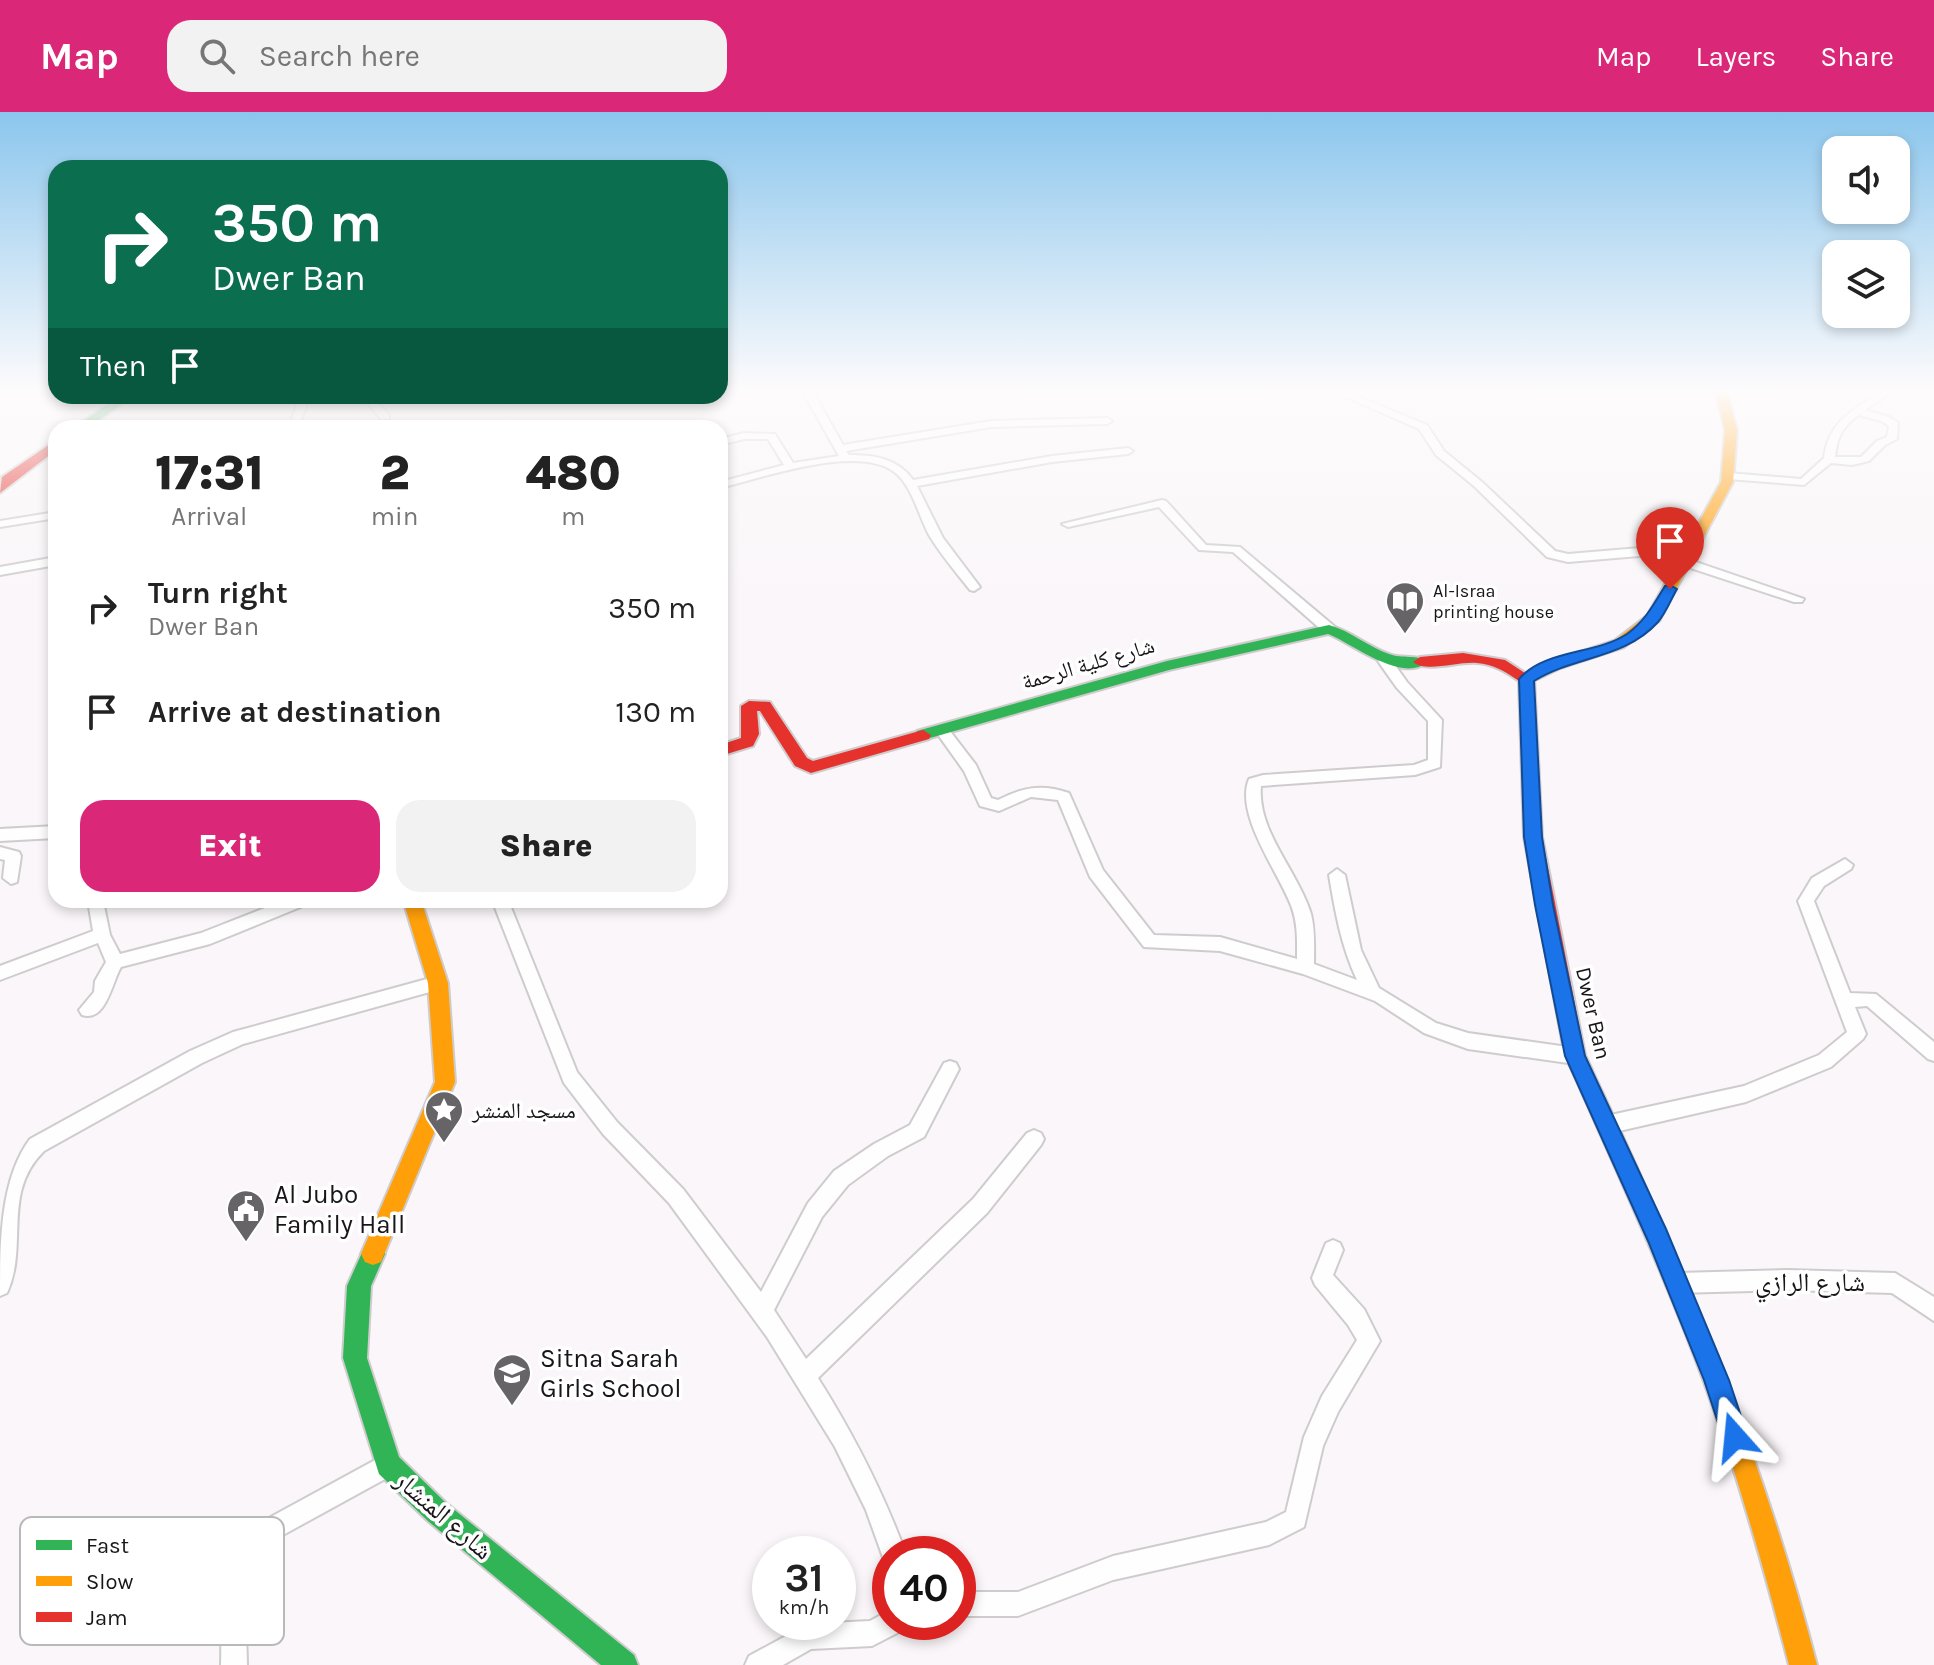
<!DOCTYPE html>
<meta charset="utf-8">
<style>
:root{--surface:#fff;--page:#f2f2f2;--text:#222;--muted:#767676;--accent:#db2777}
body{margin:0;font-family:Karla,"Noto Naskh Arabic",sans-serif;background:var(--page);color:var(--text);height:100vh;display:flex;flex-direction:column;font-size:30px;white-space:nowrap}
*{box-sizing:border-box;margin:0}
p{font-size:26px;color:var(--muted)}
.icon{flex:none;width:44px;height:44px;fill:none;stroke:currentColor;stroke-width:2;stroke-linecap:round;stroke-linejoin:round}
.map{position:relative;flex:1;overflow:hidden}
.sheet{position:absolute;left:48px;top:308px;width:680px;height:488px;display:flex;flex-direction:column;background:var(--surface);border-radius:24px;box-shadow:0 4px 12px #0003}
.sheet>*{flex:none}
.hud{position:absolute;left:48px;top:48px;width:680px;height:244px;border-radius:24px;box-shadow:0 4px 12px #0003;background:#0b6e4f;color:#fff;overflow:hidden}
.controls{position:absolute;left:1822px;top:24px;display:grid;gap:16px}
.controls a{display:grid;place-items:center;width:88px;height:88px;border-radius:16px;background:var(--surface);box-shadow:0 4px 12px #0003;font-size:40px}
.speed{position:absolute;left:752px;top:1424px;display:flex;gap:16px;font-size:40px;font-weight:700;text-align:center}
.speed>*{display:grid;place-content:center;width:104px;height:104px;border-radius:50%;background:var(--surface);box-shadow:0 4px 12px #0003;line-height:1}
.speed small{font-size:20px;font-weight:400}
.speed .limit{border:12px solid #d22;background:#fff;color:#111}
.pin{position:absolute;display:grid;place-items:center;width:68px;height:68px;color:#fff;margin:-82px -34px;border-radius:50% 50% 50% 0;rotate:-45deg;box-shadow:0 0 8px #0007}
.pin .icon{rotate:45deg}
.me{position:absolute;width:88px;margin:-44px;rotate:342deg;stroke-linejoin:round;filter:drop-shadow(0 0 6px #0008)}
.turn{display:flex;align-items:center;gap:28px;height:168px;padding:0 32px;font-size:36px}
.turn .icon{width:104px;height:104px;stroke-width:2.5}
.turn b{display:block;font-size:56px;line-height:68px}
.then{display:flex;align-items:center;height:76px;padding:0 32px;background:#0003;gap:16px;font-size:30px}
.eta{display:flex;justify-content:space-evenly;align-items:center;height:136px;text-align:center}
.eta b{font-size:48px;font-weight:800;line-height:56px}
.action{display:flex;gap:16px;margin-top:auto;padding:16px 32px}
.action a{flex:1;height:92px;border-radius:24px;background:var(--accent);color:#fff;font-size:32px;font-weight:800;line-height:92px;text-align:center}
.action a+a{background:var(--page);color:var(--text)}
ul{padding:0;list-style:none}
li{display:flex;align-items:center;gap:24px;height:104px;padding:0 32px}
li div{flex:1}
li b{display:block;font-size:30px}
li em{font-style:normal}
header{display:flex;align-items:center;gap:48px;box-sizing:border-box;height:112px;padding:0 40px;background:var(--accent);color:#fff}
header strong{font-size:38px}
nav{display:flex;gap:44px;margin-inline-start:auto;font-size:28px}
.search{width:560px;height:72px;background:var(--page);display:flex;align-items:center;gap:20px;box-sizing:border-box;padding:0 28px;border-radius:24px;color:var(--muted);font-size:30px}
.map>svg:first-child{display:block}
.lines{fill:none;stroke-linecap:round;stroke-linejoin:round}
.street-casing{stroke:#cfccce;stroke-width:4}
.fast-casing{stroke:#cfccce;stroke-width:4}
.slow-casing{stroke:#cfccce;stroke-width:4}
.jam-casing{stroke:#cfccce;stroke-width:4}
.street{fill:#fefefe;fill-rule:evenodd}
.fast{fill:#30b455;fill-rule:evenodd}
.slow{fill:#ff9f0a;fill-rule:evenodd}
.jam{fill:#e5322d;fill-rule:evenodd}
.route{fill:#1a73e8;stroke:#114b97;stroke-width:2}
.labels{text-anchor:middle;stroke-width:7;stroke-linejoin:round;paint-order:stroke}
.far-poi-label{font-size:18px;fill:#181618;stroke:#fff;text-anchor:start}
.street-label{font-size:22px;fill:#181618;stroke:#fff}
.poi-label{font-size:22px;fill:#181618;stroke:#fff;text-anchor:start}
.near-poi-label{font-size:26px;fill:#181618;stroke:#fff;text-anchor:start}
.near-street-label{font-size:26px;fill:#181618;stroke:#fff}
.key{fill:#fff;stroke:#bab9ba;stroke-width:2}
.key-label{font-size:22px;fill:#181618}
</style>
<header>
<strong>Map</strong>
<div class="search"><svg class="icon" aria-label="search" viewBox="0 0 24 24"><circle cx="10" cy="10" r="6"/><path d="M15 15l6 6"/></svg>Search here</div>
<nav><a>Map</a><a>Layers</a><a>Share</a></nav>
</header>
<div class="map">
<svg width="1934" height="1553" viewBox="0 0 1934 1553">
<rect width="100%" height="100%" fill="#faf6f9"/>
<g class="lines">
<!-- street casing -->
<g class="street-casing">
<g id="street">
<path d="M803 280H813L843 333 991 309 1107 306 1112 309 1107 312 991 315 846 339 849 343C874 343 897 346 913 368L1052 344 1128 336 1133 339 1128 342 1052 350 917 374 943 426 980 475 974 479 970 478C956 460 941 443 929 423 919 404 913 378 898 363 863 329 762 366 720 376V370L784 353 768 327H744L720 333V327L744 321 775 322 793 351 839 344Z"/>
<path d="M1335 280H1347L1427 313 1444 339 1482 370 1555 439 1568 442 1652 435 1804 487 1802 490H1794L1651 443 1568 450 1547 445 1474 374 1436 343 1419 317Z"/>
<path d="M1881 280H1892L1865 298 1889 305 1898 311 1897 327 1885 333 1869 349 1852 353 1831 351 1804 373 1728 367 1723 364 1728 361 1801 367 1824 346C1828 310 1853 298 1881 280ZM1859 303 1881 309 1889 314 1887 325 1877 329 1861 345H1835C1837 326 1843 313 1859 303Z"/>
<path d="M300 284H310L298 315 289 316Z"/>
<path d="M362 284H372L389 303V307H381Z"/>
<path d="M1162 388 1166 389 1206 433 1240 435 1334 514V520H1324L1233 440 1199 438 1159 395 1068 415 1062 412Z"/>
<path d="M56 400V406L0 415V409Z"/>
<path d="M56 445V453L0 463V455Z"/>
<path d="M1385 545 1390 546 1407 570 1442 608 1440 655 1415 663 1261 674C1257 720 1298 759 1311 802 1315 818 1314 835 1314 852L1357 868C1341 834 1335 799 1329 763L1337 757 1345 763 1361 838 1379 876 1436 911 1468 921 1575 936 1581 938 1584 944 1581 950 1575 952 1468 937 1424 921 1375 889 1303 862 1220 839 1144 835 1090 765 1058 688 1031 685 999 699 980 694 964 659 934 617 936 614H946L976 653 991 686 998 688C1023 675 1042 672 1069 681L1103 758 1154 823 1220 825 1297 847C1297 830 1298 813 1292 796 1280 762 1234 703 1249 667L1263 663 1414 653 1428 648V609L1397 576 1380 552 1378 549Z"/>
<path d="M56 714V726L0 729V717Z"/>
<path d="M0 735 19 740 21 744 17 770 11 772 3 766 5 748 0 747Z"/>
<path d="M1845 747 1853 753 1851 757 1824 774 1814 789 1850 881 1876 882 1934 930V949L1928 947 1867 894 1855 895 1866 922 1863 927 1831 955 1746 990 1606 1022 1599 1019 1597 1013 1599 1007 1606 1004 1744 974 1819 943 1847 920 1798 789 1812 766Z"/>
<path d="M85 788 103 789 110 823 120 842 201 821 285 788H310L308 792 210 832 121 855C112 870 106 911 82 903L79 898 94 880 95 869 106 850 98 831 0 868V854L93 819 89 795Z"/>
<path d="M492 788H508L577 960 617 1010 683 1077 761 1180 808 1091 834 1059 874 1032 910 1013 944 951 950 949 956 951 959 957 924 1025 888 1044 848 1073 822 1105 774 1198 806 1247 973 1087 1027 1021 1034 1018 1041 1021 1044 1027 1041 1033 987 1101 818 1266C854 1323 883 1380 906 1442H890V1452L885 1451 866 1398 835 1335 767 1225 669 1091 603 1022 564 971Z"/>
<path d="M438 864 444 866 447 871 444 876 243 932 202 951 44 1039C1 1081 29 1133 7 1181L0 1184C0 1131 0 1067 30 1027L190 939 233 920Z"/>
<path d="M1333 1128 1340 1131 1343 1138 1333 1163 1364 1197 1380 1229 1338 1300 1323 1334 1304 1415 1269 1433 1113 1468 1018 1504H958V1480H1018L1113 1444 1266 1410 1286 1400 1304 1325 1322 1284 1357 1228 1348 1213 1315 1173 1312 1166 1326 1131Z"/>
<path d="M1787 1158 1895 1161 1934 1185V1209L1892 1181 1787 1178 1677 1181 1670 1178 1667 1171 1670 1164 1677 1161Z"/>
<path d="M388 1341 396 1345 400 1353 396 1361 272 1429C234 1465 247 1506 247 1553H221C223 1500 212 1452 256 1413Z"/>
<path d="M890 1498V1510H905L901 1519 872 1534 811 1537 783 1553H745L749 1544 808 1512 870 1509Z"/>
</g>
</g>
<!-- fast casing -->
<g class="fast-casing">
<g id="fast">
<path d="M120 284H134L87 316H73Z"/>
<path d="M1329 513C1351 519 1368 535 1389 542 1402 547 1418 542 1427 550 1402 572 1352 531 1328 522L1169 558 923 628 915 623 917 619 1167 549Z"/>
<path d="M373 1131 381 1134 385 1142 371 1174 367 1246 399 1345 446 1391 634 1543 638 1553H601L428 1409 379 1362 343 1246 347 1174 365 1134Z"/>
</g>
</g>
<!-- slow casing -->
<g class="slow-casing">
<g id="slow">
<path d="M1715 280H1727L1737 318 1733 370 1659 509 1624 535 1560 556 1531 570H1521V564L1550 550 1614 529 1648 503 1721 370 1725 318Z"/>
<path d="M403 788H421L448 871 455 970 381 1150 373 1153 365 1150 361 1142 435 970 428 871Z"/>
<path d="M1582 949 1589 952C1682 1148 1762 1342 1817 1553H1789C1764 1456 1737 1361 1703 1267 1664 1162 1617 1060 1572 958L1575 952Z"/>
</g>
</g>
<!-- jam casing -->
<g class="jam-casing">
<g id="jam">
<path d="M56 328V338L0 381 2 365Z"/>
<path d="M1463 541 1505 548 1534 567 1542 725 1585 943 1592 958 1589 964 1582 967 1575 964 1565 944 1524 725 1519 569C1506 560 1493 552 1477 551 1459 549 1426 561 1413 550L1420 545Z"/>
<path d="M749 589 770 590 807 646 813 649 923 618 931 623 929 627 811 661 795 654 760 599H757L759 622 753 634 720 644V633L741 626V594Z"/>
</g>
</g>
<!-- street -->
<use href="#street" class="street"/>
<!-- fast -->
<use href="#fast" class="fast"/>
<!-- slow -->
<use href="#slow" class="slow"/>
<!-- jam -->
<use href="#jam" class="jam"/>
</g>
<!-- sky -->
<linearGradient id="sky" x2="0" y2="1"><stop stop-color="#8bc6ed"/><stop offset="0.56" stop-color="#fdfbfc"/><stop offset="1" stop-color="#fdfbfc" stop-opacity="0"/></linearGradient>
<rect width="1934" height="497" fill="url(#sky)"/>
<!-- route -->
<path class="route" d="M1670 473 1677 477C1671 487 1666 501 1658 510 1625 547 1574 544 1534 569L1542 725 1553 793 1585 944 1666 1117 1729 1268 1748 1325 1744 1335 1735 1338 1726 1335 1704 1268 1648 1129 1565 944 1535 793 1524 725 1519 567C1545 537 1595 543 1627 522 1645 509 1654 492 1665 474Z"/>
<!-- icons -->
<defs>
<g id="library-pin" transform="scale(2)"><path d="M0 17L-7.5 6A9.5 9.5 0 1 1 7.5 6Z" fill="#676467" stroke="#fff"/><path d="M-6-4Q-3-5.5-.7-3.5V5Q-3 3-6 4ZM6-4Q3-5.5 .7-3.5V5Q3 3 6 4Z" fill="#fff"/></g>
<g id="sight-pin" transform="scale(2)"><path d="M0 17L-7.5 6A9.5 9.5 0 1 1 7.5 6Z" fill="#676467" stroke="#fff"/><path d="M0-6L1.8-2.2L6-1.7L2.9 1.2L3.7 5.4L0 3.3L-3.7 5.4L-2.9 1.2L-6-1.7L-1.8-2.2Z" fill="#fff"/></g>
<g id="civic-pin" transform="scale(2)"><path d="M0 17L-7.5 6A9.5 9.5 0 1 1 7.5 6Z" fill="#676467" stroke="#fff"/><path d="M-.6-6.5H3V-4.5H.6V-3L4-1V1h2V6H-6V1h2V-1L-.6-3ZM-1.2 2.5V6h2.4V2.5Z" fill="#fff"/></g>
<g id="school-pin" transform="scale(2)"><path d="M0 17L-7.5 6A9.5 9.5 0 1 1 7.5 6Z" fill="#676467" stroke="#fff"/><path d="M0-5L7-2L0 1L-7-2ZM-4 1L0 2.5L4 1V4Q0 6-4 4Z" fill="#fff"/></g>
</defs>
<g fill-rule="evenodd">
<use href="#library-pin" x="1405" y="489"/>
<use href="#sight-pin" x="444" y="998"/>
<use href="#civic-pin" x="246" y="1097"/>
<use href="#school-pin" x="512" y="1261"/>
</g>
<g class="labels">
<!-- far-poi labels -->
<g class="far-poi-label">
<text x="1433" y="485">Al-Israa<tspan x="1433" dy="21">printing house</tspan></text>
</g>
<!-- street labels -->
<g class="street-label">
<text transform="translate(1088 551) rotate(-16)" y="8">شارع كلية الرحمة</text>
<text transform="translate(1594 901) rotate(77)" y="8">Dwer Ban</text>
</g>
<!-- poi labels -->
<g class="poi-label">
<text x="472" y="1006">مسجد المنشر</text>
</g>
<!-- near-poi labels -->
<g class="near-poi-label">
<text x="274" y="1091">Al Jubo<tspan x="274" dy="30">Family Hall</tspan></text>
<text x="540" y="1255">Sitna Sarah<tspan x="540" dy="30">Girls School</tspan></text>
</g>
<!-- near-street labels -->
<g class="near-street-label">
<text x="1810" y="1179">شارع الرازي</text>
<text transform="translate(444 1403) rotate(41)" y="9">شارع المنشار</text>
</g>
</g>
<!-- legend -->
<rect x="20" y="1405" width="264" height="128" rx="12" class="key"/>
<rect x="36" y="1428" width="36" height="10" fill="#30b455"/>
<rect x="36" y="1464" width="36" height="10" fill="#ff9f0a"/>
<rect x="36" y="1500" width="36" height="10" fill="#e5322d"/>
<g class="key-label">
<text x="86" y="1441">Fast</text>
<text x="86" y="1477">Slow</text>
<text x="86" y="1513">Jam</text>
</g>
</svg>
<div class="controls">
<a><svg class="icon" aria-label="sound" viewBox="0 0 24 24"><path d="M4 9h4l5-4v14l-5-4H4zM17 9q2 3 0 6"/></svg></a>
<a><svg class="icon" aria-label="layers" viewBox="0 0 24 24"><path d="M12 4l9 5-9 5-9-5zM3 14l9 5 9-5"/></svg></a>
</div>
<div class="speed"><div>31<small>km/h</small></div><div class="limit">40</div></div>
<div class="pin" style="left:1670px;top:477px;background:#d93025"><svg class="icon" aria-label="arrive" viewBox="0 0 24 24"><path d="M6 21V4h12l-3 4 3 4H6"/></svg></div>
<svg class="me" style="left:1735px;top:1325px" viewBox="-20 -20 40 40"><path d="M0-17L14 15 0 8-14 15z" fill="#1a73e8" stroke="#fff" stroke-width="4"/></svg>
<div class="hud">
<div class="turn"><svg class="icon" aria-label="right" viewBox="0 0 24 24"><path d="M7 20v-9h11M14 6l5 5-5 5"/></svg><div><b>350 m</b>Dwer Ban</div></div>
<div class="then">Then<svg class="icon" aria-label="arrive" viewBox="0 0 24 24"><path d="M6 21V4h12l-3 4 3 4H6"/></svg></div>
</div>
<section class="sheet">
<div class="eta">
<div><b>17:31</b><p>Arrival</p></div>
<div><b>2</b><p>min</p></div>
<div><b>480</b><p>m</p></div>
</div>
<ul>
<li><svg class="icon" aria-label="right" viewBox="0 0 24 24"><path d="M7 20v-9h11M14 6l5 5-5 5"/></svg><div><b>Turn right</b><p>Dwer Ban</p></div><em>350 m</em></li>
<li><svg class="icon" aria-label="arrive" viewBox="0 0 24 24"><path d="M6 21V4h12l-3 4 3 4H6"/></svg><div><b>Arrive at destination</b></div><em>130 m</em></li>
</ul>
<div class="action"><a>Exit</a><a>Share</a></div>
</section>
</div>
